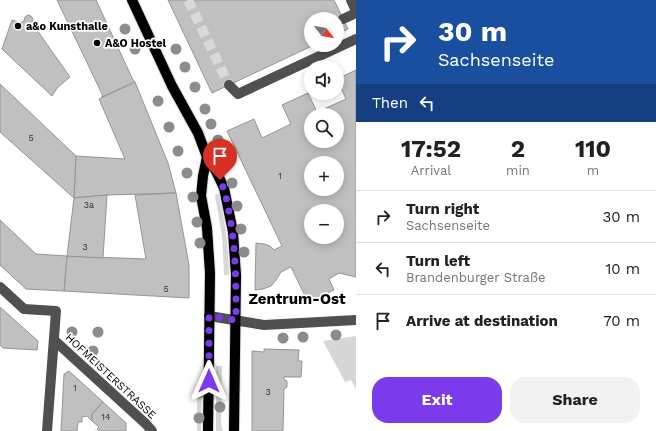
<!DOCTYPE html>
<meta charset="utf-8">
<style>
:root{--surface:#fff;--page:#f2f2f2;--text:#202124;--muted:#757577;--line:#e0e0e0;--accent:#7c3aed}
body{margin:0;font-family:"Work Sans",sans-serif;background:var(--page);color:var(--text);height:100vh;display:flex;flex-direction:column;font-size:15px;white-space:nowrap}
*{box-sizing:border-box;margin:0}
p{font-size:13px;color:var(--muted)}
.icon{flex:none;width:22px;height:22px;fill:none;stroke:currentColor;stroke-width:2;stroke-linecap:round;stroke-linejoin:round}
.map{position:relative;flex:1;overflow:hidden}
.drawer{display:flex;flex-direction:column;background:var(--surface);width:300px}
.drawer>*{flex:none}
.banner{background:#1a4fa0;color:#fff;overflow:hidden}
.needle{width:26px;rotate:121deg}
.tools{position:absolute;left:304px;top:12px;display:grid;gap:8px}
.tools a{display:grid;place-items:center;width:40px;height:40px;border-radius:50%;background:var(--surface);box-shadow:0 2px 10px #0003;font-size:20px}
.pin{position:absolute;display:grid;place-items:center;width:34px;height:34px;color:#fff;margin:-41px -17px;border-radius:50% 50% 50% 0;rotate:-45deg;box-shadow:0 0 4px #0007}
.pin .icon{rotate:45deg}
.me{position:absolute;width:44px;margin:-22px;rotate:0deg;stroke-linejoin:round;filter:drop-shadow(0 0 3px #0008)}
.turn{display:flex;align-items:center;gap:14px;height:84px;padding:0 16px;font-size:18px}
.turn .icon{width:52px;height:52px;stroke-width:2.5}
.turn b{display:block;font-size:28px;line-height:34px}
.then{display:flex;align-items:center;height:38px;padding:0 16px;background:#0003;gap:8px;font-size:15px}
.eta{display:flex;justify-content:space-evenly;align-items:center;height:68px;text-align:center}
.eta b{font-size:24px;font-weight:700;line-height:28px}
.button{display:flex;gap:8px;margin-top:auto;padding:8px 16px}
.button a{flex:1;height:46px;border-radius:16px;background:var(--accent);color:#fff;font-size:16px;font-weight:700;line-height:46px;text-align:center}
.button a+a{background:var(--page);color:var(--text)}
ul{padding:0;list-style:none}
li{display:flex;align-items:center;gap:12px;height:52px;padding:0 16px;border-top:1px solid var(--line)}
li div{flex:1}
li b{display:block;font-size:15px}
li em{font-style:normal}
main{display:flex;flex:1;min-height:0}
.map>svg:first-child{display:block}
.green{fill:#d7d7d7}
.building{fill:#c0c0c0;stroke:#949494;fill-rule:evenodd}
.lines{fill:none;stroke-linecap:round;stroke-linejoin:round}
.minor-tunnel{stroke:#d9d9d9;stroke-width:10;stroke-dasharray:10 5;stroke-linecap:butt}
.major-casing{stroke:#dbdbdb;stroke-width:12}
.minor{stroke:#505050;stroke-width:10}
.major{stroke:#000;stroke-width:10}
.tree{fill:#8c8c8c}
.route{stroke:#7c3aed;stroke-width:7;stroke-dasharray:0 12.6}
.poi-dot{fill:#000;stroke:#fff;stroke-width:1.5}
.labels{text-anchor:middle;stroke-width:3.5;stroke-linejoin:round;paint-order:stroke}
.number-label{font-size:9px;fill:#303030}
.poi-label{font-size:11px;font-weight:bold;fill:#000;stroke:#fff;text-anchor:start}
.street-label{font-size:11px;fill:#000;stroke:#fff}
.district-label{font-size:15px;font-weight:bold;fill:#000;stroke:#fff}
</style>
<main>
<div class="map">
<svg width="356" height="431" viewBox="0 0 356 431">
<rect width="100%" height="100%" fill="#fff"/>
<!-- green -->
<g class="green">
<path d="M216 194H218L219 195C225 222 229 248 229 275H224L222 236 215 196Z"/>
<path d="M356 336V389L351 380 345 382 323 341Z"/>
<path d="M216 366H222L221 424 223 431H216Z"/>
<path d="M202 376 201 431H197V387L199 380Z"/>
</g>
<!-- building -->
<g class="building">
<path d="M57 0H96L133 80 135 82 102 97V94Z"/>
<path d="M168 0H334L348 29 337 34V19H311V45H314L212 93Z"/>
<path d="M28 15 31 16 33 19 32 23 70 77 57 88 52 96 2 49 12 20 21 23 24 21 25 17Z"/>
<path d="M356 70V277L339 273 329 279 334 290 308 302 291 267 281 272 276 280 271 286 263 289 255 290 256 243 264 244 270 246 274 250 282 246 227 131 254 119 262 138 291 124 282 105 308 93 317 112 346 99 337 79ZM311 115H337V141H311ZM311 163H337V189H311ZM311 211H337V237H311Z"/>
<path d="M135 82 168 163 176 193 107 195 74 198 76 156 125 159 99 99Z"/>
<path d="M0 84 76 156 74 198 0 132Z"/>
<path d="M176 193 189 265V298L64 291 67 256 146 259 135 195Z"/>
<path d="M107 195 103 258 67 256 74 198Z"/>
<path d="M0 220 36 254 67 256 64 291 26 289 0 265Z"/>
<path d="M0 307 38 341 37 350 3 348 0 345Z"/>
<path d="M264 349 299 350 298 361H302L301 377H284V379L287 381V387L284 389 283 431H252V351L264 352Z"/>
<path d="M69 371 103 402 92 414V421L87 416 82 417V422H78L77 431H61L64 374Z"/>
<path d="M103 402 126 423V431H99L97 429 99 427 92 421V414Z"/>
</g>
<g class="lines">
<!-- minor-tunnel -->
<path class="minor-tunnel" d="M188 0 229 85"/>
<!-- major casing -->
<g class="major-casing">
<g id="major">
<path d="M132 0 172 86 198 133 207 157 216 171 224 188 233 232 236 275 234 431"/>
<path d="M207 157 203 176 201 196 207 228 210 273 208 431"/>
</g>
</g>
<!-- minor -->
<g class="minor">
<path d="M351 0 356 11"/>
<path d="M343 19 356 13"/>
<path d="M229 85 238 94 356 39"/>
<path d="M0 287 24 309 56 311 47 431"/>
<path d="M209 316 264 325 356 320"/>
<path d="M54 340 146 424 152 431"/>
</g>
<!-- major -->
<use href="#major" class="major"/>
</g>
<!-- trees -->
<g class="tree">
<circle cx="125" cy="29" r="5.5"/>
<circle cx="135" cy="49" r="5.5"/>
<circle cx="176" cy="49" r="5.5"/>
<circle cx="185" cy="67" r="5.5"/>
<circle cx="195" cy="87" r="5.5"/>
<circle cx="158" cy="101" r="5.5"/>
<circle cx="205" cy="109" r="5.5"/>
<circle cx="211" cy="124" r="5.5"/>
<circle cx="169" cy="127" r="5.5"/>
<circle cx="218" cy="140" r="5.5"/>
<circle cx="178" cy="151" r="5.5"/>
<circle cx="226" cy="163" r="5.5"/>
<circle cx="187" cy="173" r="5.5"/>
<circle cx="232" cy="183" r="5.5"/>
<circle cx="193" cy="197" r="5.5"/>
<circle cx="237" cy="206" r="5.5"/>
<circle cx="197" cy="222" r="5.5"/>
<circle cx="241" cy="229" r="5.5"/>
<circle cx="200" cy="243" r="5.5"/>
<circle cx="244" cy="252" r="5.5"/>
<circle cx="72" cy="332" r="5.5"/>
<circle cx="98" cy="332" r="5.5"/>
<circle cx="336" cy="335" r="5.5"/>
<circle cx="303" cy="337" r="5.5"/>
<circle cx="283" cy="338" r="5.5"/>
<circle cx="93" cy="351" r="5.5"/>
<circle cx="199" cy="393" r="5.5"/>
<circle cx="220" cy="407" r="5.5"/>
<circle cx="199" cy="418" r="5.5"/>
</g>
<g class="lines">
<!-- route -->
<path class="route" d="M209 381V316L236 320C236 284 236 248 229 212 227 201 225 190 220 180"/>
</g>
<!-- markers -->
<g class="poi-dot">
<circle cx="18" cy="26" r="4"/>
<circle cx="97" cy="43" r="4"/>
</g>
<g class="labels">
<!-- number labels -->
<g class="number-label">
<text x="31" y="141">5</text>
<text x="280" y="179">1</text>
<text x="89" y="208">3a</text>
<text x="85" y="250">3</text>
<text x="166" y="292">5</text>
<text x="75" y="391">1</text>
<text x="268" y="395">3</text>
<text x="106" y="420">14</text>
</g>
<!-- poi labels -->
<g class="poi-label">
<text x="26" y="30">a&amp;o Kunsthalle</text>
<text x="105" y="47">A&amp;O Hostel</text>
</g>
<!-- street labels -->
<g class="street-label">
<text transform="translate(111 376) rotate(43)" y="4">HOFMEISTERSTRASSE</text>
</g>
<!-- district labels -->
<g class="district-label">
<text x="297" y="304">Zentrum-Ost</text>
</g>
</g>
</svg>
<div class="tools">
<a><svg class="needle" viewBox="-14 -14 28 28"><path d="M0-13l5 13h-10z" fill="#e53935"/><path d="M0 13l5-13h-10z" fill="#757577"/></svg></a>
<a><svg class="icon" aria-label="sound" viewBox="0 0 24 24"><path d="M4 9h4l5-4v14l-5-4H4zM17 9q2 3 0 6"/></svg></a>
<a><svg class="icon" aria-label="search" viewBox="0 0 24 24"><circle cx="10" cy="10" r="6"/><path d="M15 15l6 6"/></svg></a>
<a>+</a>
<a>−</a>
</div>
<div class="pin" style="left:220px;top:180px;background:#d93025"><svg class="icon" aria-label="arrive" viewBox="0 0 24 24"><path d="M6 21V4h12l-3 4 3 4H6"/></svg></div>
<svg class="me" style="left:209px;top:381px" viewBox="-20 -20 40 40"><path d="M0-17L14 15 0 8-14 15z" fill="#7c3aed" stroke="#fff" stroke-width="4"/></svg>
</div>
<section class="drawer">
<div class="banner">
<div class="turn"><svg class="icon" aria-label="right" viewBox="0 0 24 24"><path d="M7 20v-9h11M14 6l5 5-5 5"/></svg><div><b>30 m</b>Sachsenseite</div></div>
<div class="then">Then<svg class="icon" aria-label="left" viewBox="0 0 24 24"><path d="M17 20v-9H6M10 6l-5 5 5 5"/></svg></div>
</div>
<div class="eta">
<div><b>17:52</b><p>Arrival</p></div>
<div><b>2</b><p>min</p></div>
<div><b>110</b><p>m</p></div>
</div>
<ul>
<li><svg class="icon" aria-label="right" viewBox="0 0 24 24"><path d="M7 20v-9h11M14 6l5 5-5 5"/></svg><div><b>Turn right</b><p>Sachsenseite</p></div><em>30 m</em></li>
<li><svg class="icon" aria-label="left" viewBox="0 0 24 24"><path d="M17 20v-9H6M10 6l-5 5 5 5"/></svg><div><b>Turn left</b><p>Brandenburger Straße</p></div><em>10 m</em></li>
<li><svg class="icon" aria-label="arrive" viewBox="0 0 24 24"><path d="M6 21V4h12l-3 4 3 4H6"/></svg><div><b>Arrive at destination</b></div><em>70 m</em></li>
</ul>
<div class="button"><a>Exit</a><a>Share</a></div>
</section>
</main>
